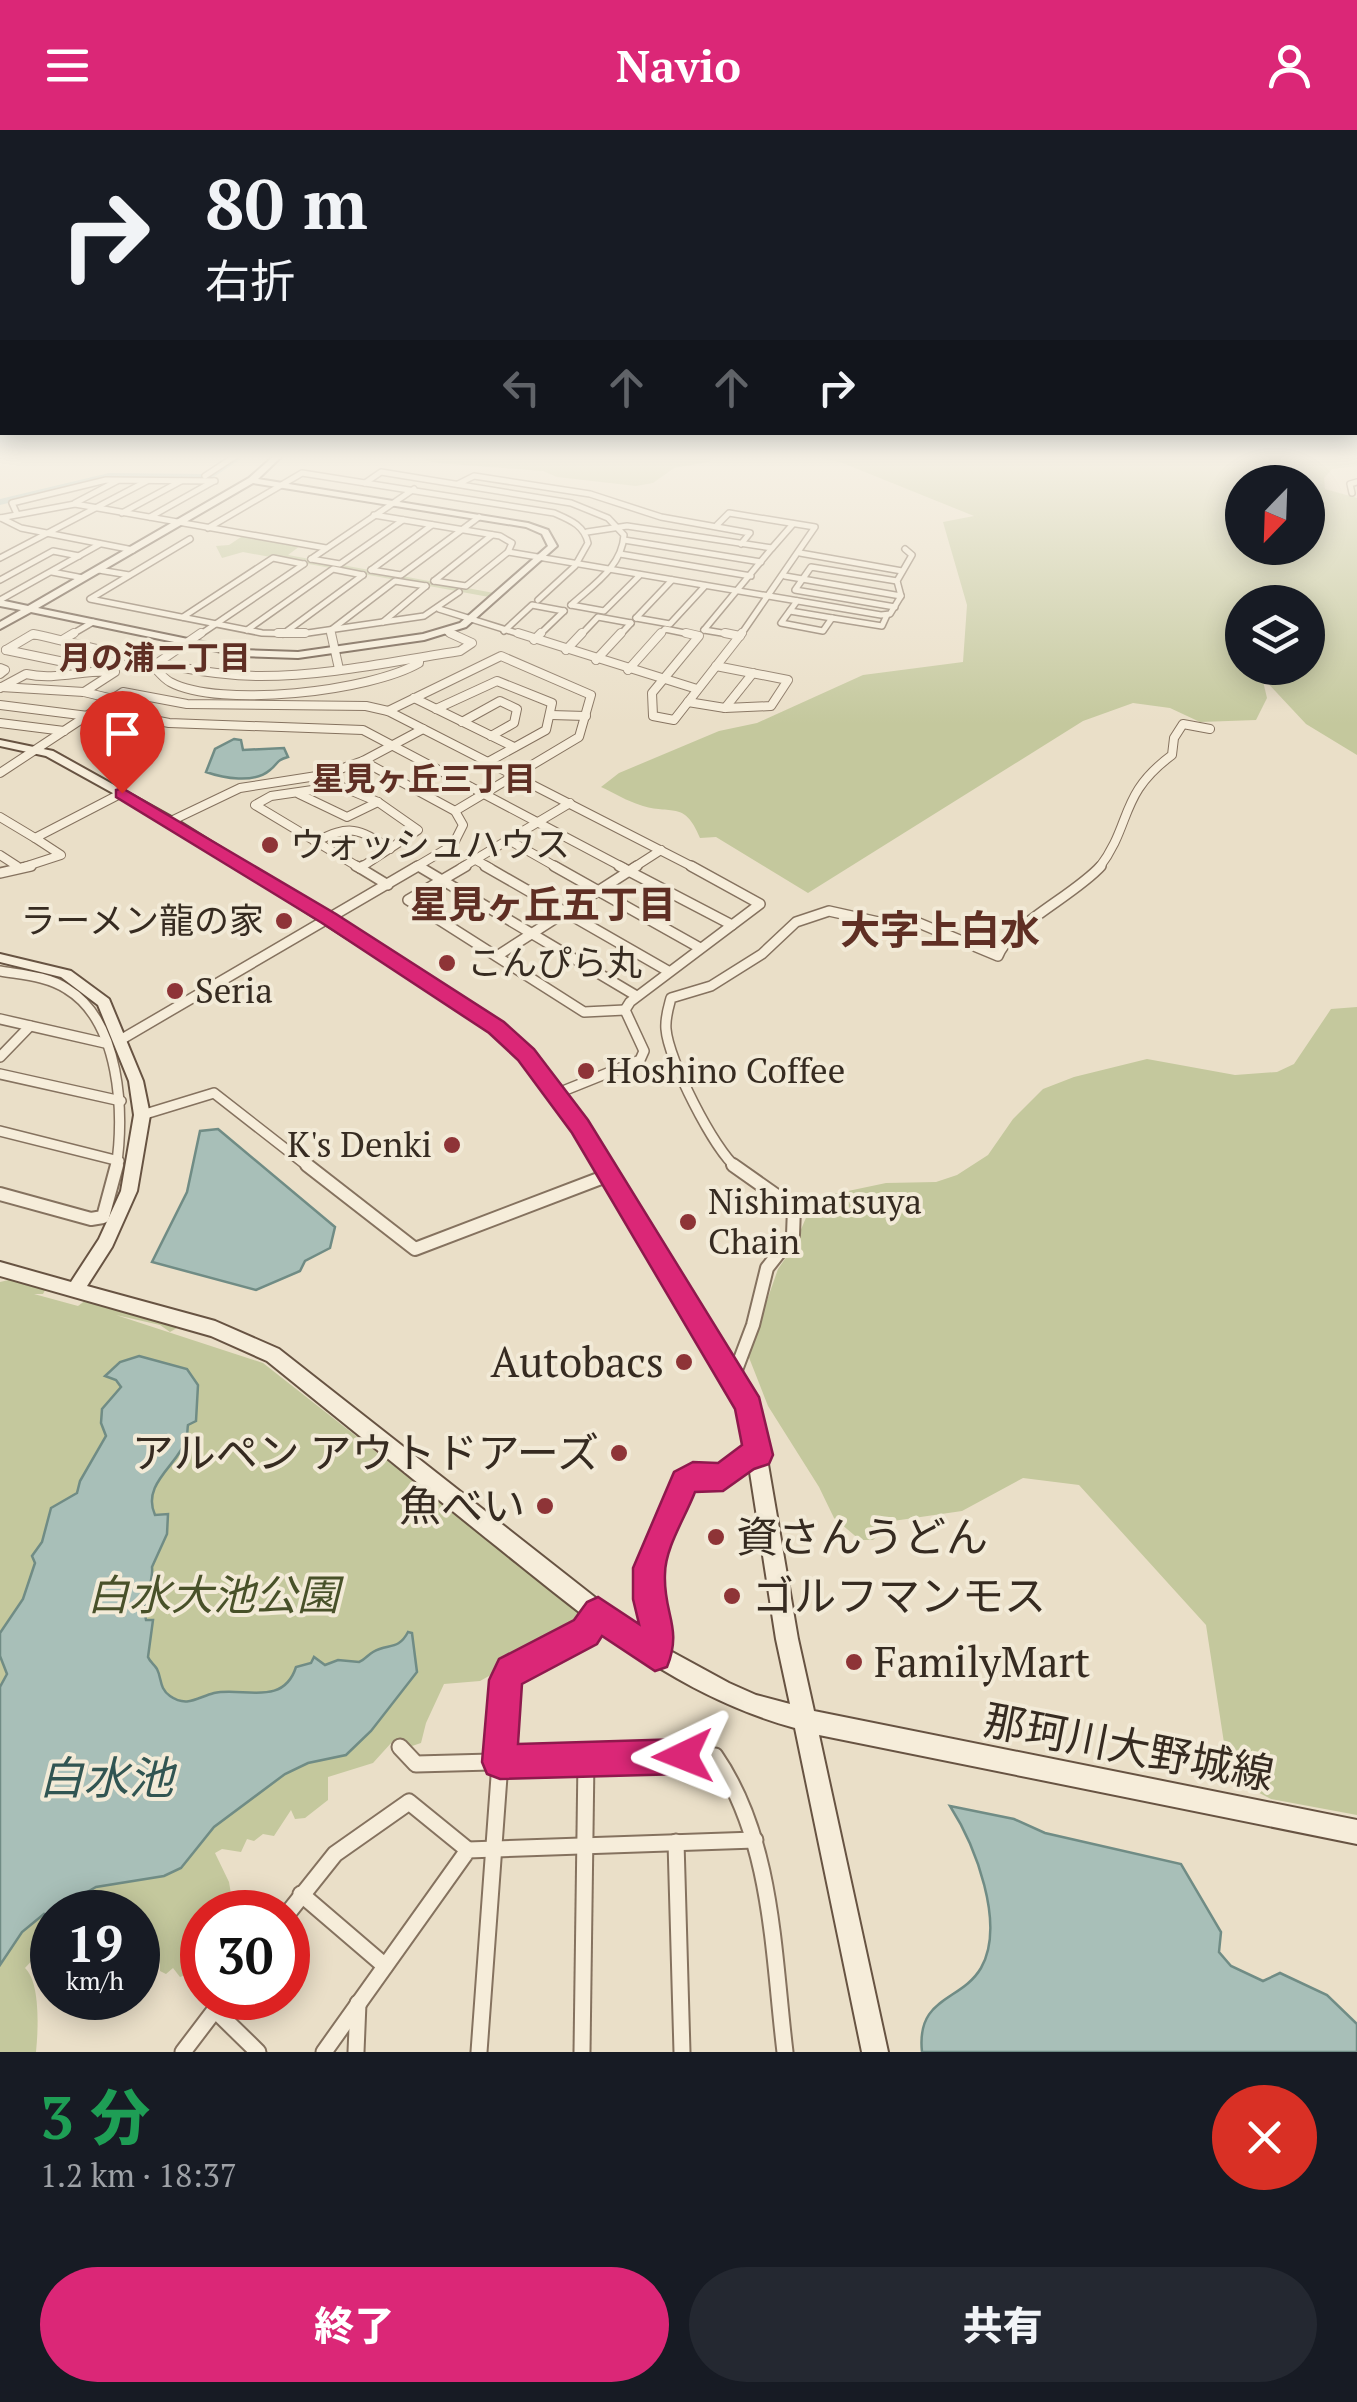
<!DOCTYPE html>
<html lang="ja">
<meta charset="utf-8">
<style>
:root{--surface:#171b24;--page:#242831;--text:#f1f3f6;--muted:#9ea1a6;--accent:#db2777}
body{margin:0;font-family:"PT Serif","Noto Sans JP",serif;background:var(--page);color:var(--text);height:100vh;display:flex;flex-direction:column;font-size:38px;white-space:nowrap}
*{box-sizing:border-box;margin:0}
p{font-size:32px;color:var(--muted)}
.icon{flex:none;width:55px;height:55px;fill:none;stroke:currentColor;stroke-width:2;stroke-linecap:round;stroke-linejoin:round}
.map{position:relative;height:1922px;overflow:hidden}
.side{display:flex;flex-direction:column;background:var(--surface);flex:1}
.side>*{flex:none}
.hud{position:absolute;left:0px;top:0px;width:1358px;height:305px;box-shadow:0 5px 25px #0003;background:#171b24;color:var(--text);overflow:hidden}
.needle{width:65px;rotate:203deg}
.buttons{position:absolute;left:1225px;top:335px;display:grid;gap:20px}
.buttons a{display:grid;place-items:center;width:100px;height:100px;border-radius:50%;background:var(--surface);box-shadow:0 5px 25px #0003;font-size:50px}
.speed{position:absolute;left:30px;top:1760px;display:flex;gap:20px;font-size:50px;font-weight:700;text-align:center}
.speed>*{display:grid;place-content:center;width:130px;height:130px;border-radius:50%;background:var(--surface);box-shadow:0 5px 25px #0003;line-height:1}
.speed small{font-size:25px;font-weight:400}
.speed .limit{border:15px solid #d22;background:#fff;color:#111}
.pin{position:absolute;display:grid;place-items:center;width:85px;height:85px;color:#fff;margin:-102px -42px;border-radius:50% 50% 50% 0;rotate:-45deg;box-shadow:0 0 10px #0007}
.pin .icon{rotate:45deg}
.me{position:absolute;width:110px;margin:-55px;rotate:268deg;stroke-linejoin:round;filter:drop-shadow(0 0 8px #0008)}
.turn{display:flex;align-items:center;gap:35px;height:210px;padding:0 40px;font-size:45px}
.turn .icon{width:130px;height:130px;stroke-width:2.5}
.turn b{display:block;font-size:70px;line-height:85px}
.lanes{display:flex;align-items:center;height:95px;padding:0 40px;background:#0003;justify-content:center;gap:50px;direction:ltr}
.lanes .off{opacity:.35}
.round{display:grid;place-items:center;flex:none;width:105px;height:105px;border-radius:52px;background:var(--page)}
.head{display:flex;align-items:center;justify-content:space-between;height:170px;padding:0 40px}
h1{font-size:60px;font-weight:800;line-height:75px;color:#1e9e55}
.action{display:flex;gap:20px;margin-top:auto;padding:20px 40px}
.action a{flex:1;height:115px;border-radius:60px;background:var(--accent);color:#fff;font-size:40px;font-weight:800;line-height:115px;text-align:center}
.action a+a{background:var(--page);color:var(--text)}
header{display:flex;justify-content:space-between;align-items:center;height:130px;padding:0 40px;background:var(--accent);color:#fff;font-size:45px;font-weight:800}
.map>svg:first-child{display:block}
.green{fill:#c4c89d;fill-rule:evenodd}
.water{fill:#a8bfb8;stroke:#708c85;stroke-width:2.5}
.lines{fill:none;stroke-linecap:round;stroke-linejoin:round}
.river{fill:#a8bfb8;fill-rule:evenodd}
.street-far4-casing{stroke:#85725f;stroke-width:8}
.street-far3-casing{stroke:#85725f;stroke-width:10}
.street-far2-casing{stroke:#85725f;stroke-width:12}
.street-far1-casing{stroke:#85725f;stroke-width:16}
.street-casing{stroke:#85725f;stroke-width:19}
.secondary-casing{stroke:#675342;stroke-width:4}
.street-far4{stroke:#f6edda;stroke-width:5}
.street-far3{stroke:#f6edda;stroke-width:8}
.street-far2{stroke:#f6edda;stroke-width:9}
.street-far1{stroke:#f6edda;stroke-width:12}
.street{stroke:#f6edda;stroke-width:15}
.secondary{fill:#f6edda;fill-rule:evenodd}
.route{fill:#db2777;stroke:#8e194d;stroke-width:2.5}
.poi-dot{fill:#8e3437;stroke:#f2ead7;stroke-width:4}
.labels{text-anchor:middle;stroke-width:8;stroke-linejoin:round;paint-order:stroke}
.far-neighbourhood-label{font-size:32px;font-weight:bold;fill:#5f2f24;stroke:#f2ead7}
.poi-label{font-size:35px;fill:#362b21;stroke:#f2ead7;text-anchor:start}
.neighbourhood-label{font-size:38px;font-weight:bold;fill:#5f2f24;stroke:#f2ead7}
.quarter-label{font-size:40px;font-weight:bold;fill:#5f2f24;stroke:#f2ead7}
.near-poi-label{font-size:42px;fill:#362b21;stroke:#f2ead7;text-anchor:end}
.near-park-label{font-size:42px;font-style:italic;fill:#485129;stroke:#f2ead7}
.near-street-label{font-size:42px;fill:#362b21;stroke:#f2ead7}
.near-water-label{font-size:45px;font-style:italic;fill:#315552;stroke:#f2ead7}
</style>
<header><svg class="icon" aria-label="menu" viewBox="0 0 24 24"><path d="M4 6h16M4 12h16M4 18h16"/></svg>Navio<svg class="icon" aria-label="person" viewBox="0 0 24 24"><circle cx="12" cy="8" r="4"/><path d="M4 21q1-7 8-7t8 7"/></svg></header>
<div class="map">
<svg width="1357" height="1922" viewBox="0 0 1357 1922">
<rect width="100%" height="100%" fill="#eadfc8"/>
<!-- green -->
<g class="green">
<path d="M408 325H714L709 332 674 338 653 353 636 356 557 347 543 341 437 333Z"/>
<path d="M806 325 1357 326V336L1332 339 1324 348 1325 359 1357 368V625L1306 594 1262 547 1267 568 1256 590 1200 592 1170 578 1133 573 1083 591 808 763 716 707 700 708C684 669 672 686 640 675 627 671 614 663 601 657L619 643 719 601 757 593 863 545 963 532 967 475 943 392 974 386 840 332ZM1242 352H1308V418H1242ZM1242 472H1308V538H1242Z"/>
<path d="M244 405 300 416 288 425 494 463 489 467 243 422 222 428 216 416 229 415Z"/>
<path d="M1357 877V1685L1271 1669 1238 1652 1226 1626 1206 1495 1079 1355 1023 1348 962 1381 893 1391 873 1410H860L834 1388 819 1357 768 1276 748 1225 778 1139 794 1116 808 1083 829 1065 886 1053 936 1052 957 1045 988 1025 1013 989 1043 959 1074 947 1147 929 1235 945 1277 942 1294 934 1331 879Z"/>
<path d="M13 1149 46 1158 43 1164H34L78 1176 86 1170C115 1176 155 1187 177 1198L170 1202 160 1195 116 1185 263 1233 584 1485 582 1494 480 1551 444 1554 426 1593 421 1613 409 1617 392 1612 373 1633 328 1647V1670L305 1688 295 1689 291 1680 274 1706 263 1704 254 1711 247 1709 241 1722 222 1719 215 1723 229 1752 234 1782H202V1839L180 1847 173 1838 166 1844 160 1841V1831L153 1822 138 1826V1782H52V1825L36 1826 25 1838C41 1853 38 1902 36 1922H0V1152Z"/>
</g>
<!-- water -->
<g class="water">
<path d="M234 609 241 610 243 620 284 618 288 627C276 630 278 634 270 640 254 654 223 648 206 642L215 619Z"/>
<path d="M218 999 335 1097 330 1118 305 1131 300 1141 256 1160 152 1132 187 1062 200 1001Z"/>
<path d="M139 1226 187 1239 198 1255 196 1291 188 1295C187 1300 188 1305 186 1310 178 1335 141 1354 155 1385L168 1384 167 1404 152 1437C154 1455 141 1470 146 1490H153L148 1527C150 1532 154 1534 157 1539 162 1549 159 1558 170 1566 187 1578 198 1567 214 1563 241 1556 283 1578 296 1537L311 1533 314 1527 325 1535 338 1530 359 1532C364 1530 368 1525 373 1522 388 1513 398 1521 408 1502L412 1503 417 1542 371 1601 346 1625 308 1633 285 1644 214 1697 181 1738 164 1746 96 1757 46 1786 44 1784 22 1802 0 1835V1557L7 1544 0 1526V1503L23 1469 35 1433 32 1426 42 1412 51 1378 77 1363 80 1351 106 1306 101 1293 102 1279 121 1257 116 1250 105 1246 120 1232Z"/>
<path d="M950 1676 1014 1689 1045 1703 1181 1734 1221 1802 1219 1822 1231 1836 1263 1851 1280 1843 1327 1865 1357 1894V1922H922C916 1866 961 1872 981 1838 1006 1794 975 1715 950 1676Z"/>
</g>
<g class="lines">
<!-- river -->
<path class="river" d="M237 325H247L209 350 109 349 0 375V369L109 343 207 344Z"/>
<!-- street-far4 casing -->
<g class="street-far4-casing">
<g id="street-far4">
<path d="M205 346 237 325"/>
<path d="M365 353 381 342 571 373 608 388 624 405C622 437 593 455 571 475"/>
<path d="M458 354 474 346 590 364 661 387 750 403 741 414"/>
<path d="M1352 363 1350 354 1357 352"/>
<path d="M75 373 117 351"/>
<path d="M122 383 181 351"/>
<path d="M17 384 12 373 106 350 215 351"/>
<path d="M374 385 500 406 512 413 508 422 466 456 434 451"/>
<path d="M150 387 214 351"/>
<path d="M0 388 75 374 326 418"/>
<path d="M1 388 21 398 133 420"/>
<path d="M717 395 729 383 815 397 740 506"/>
<path d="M208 398 302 343 554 383C570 390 584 395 588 413L575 436 538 470"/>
<path d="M587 402 627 396 772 418 704 500"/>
<path d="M190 409 90 469 262 503 301 504 424 486 459 462"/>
<path d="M624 410 761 432"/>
<path d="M772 418 793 394"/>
<path d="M508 422 881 485 890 484 901 466 897 451 912 425 905 419"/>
<path d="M800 423 902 441"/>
<path d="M620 424 751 446"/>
<path d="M0 428 147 351"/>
<path d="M311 429 414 359"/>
<path d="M311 429 340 434 403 390"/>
<path d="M99 440 129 445"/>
<path d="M371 440 401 445 479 387"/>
<path d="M371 440 432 395"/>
<path d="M52 442 83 448"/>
<path d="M785 446 901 466"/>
<path d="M0 450 53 421 79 426"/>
<path d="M434 451 492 405"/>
<path d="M0 470 100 414"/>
<path d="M797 471 781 493 823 501 832 488 882 496 887 485"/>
<path d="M571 475 604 481 640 445"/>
<path d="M895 477 795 460 811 437 897 451"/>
<path d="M439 479 526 506"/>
<path d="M790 481 832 488"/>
<path d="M183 487 273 428 303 434"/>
<path d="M636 488 670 494 705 456"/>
<path d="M636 488 672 450"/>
<path d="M383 492 426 456"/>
<path d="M247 500 333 439 363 445"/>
<path d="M331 500 395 451 426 456"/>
<path d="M704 500 740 506"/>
<path d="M330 501 331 506"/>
<path d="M504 501 532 475 564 481"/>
<path d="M447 502 456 506"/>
<path d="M283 504 363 445"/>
<path d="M30 506H42"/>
<path d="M69 506 93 492"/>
<path d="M198 506 304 434"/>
<path d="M538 506 564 481"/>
<path d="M580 506 598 487 631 493"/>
<path d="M619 506 631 493"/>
<path d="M659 506 665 499 699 506"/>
</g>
</g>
<!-- street-far3 casing -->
<g class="street-far3-casing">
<g id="street-far3">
<path d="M201 503 153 536C158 541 163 548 170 552 220 579 371 561 419 533V529"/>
<path d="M278 503H305"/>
<path d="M331 503 339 539"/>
<path d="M518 503 697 559"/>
<path d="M686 503 699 506 652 563 653 586 674 590 742 503"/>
<path d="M725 503 740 506"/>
<path d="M64 509 74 503"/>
<path d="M534 510 541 503"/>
<path d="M6 520 33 504C104 519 188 546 261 546 327 546 394 531 460 521L472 513 450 503"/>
<path d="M6 520 64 532 111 521"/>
<path d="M566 520 582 503"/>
<path d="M596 530 621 503"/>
<path d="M0 538 5 540 0 544"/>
<path d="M628 540 661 503"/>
<path d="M1 557 84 562 113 569"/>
<path d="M0 558 26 544C57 551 84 539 115 542L84 562"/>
<path d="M414 568 514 617"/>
<path d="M688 572 725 578 771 576 788 550 716 536"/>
<path d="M0 575 88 586"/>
<path d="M725 578 753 543"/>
<path d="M98 579 169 593 363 600 624 738"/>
<path d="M436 579 497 551 552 573 546 600 488 632"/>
<path d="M388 581 501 526 591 565 579 607 455 681"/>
<path d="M551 585 586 586"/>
<path d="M462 592 500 571 517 579 514 593 491 606"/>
<path d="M0 593 64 601"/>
<path d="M363 631 455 681 463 695 453 715 414 738"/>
<path d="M0 643 123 562 187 574 366 576 388 581 695 738"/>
<path d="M340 656 378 672 418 700 360 738 255 675 271 666Z"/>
<path d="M299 664 347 687 378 672"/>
<path d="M0 687 35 708"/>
<path d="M171 691 240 658 323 645 363 631 423 599"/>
<path d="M507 709 558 738"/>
<path d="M315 712C350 694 358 698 390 719"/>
<path d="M0 725 17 736"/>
<path d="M474 729 490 738"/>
<path d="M21 738 61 725 35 708 122 663"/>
<path d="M461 738 570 673"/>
<path d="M633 738 661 720"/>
<path d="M1099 738C1133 693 1118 665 1172 625L1174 608 1183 594 1210 599"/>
</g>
</g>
<!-- street-far2 casing -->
<g class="street-far2-casing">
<g id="street-far2">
<path d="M356 736 360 738"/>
<path d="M466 736 408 770 584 882 625 880"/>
<path d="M485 736 668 841"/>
<path d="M554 736 700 818"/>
<path d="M619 736 732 795"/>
<path d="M420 737 635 865"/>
<path d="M360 738 388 755"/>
<path d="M360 738 363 736"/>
<path d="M0 743 31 736"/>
<path d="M497 826 637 736"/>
<path d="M0 841C23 845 47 846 67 859 120 891 125 984 116 1038"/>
<path d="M0 889 105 913"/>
<path d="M122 909 418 736"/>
<path d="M0 927 30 896"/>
<path d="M0 944 121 971"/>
<path d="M558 963 640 930 644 921 625 880 630 872 760 774 691 736"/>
<path d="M142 985 214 963 310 1038"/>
<path d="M0 1001 119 1031"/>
<path d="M737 1038C714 1020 668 929 666 899 665 888 668 879 671 868L711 856 762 824 796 792 829 781 883 793 914 791 998 826C1010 795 1075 765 1101 736"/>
</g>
</g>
<!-- street-far1 casing -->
<g class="street-far1-casing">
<g id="street-far1">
<path d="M307 1035 415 1119 609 1045"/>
<path d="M0 1064 91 1089 103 1087 117 1035"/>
<path d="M733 1248 753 1195 767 1138 793 1105 794 1078 733 1035"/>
<path d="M655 1424 684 1352 693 1346 723 1347 747 1327 757 1325"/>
</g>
</g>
<!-- street casing -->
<g class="street-casing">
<g id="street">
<path d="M656 1422C638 1465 666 1493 656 1524"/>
<path d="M400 1617 416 1634 715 1626C773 1710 773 1824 785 1922"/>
<path d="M676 1712 682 1922"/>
<path d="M301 1764 385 1836"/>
<path d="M288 1783 335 1724 409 1672 468 1720"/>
<path d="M215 1880 258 1922"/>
<path d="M183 1922 224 1868"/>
<path d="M324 1922 468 1720 755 1710"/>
<path d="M356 1922 358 1873"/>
<path d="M479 1922 506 1550 511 1541 585 1502 598 1484"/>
<path d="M582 1922 586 1629"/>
</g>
</g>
<!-- secondary casing -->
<g class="secondary-casing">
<g id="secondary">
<path d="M275 325H283L258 349 528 393 548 400 557 416 466 497 424 510 298 528 241 526 31 482 0 499V492L21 480 0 476V470L28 476 249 348ZM253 353 526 397 542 404 548 416 460 493 423 504 298 522 241 520 38 478Z"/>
<path d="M0 610 53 621 175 689 501 894 531 920 563 959 758 1276 798 1509 814 1581 1357 1690V1714L819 1605 888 1922H862L795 1598C671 1564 584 1486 486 1408 413 1349 340 1290 267 1231L211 1206 0 1146V1132L71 1152 99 1109 121 1061 134 985 129 951 98 875 61 847 0 832V824L71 841 109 869 143 951 150 985 137 1061 112 1117 87 1156 215 1191 279 1219 606 1476 663 1517 729 1553 756 1565 790 1574 776 1509 740 1278 553 967 521 928 491 900 167 693 46 626 0 616Z"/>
</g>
</g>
<!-- street-far4 -->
<use href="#street-far4" class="street-far4"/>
<!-- street-far3 -->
<use href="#street-far3" class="street-far3"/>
<!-- street-far2 -->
<use href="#street-far2" class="street-far2"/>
<!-- street-far1 -->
<use href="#street-far1" class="street-far1"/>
<!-- street -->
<use href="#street" class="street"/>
<!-- secondary -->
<use href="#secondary" class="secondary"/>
</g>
<!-- sky -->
<linearGradient id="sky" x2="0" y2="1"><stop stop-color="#8eb8d5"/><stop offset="0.55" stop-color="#f6f1e6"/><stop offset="1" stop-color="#f6f1e6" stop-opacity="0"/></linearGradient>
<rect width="1357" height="594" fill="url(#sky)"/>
<!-- route -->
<path class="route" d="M122 658 336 784 504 892 534 919 588 990 759 1267 773 1325 769 1334 754 1339 723 1361 695 1362C686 1386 665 1418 665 1444 663 1484 683 1497 667 1537L655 1541 602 1506 597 1514 522 1554 518 1614 683 1609 695 1614 700 1626 695 1639 683 1644 500 1649 487 1644 482 1632 489 1550 499 1529 574 1490 587 1472 598 1467 639 1494 633 1469V1438L674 1342 693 1332 718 1333 742 1315 735 1279 572 1003 518 930 489 903 322 793 116 667V660Z"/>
<!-- markers -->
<g class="poi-dot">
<circle cx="270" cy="715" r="10"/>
<circle cx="284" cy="791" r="10"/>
<circle cx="447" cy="833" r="10"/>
<circle cx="175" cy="861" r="10"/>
<circle cx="586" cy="941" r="10"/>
<circle cx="452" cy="1015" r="10"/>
<circle cx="688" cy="1092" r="10"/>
<circle cx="684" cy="1232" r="10"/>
<circle cx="619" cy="1323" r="10"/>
<circle cx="545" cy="1376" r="10"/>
<circle cx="716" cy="1407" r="10"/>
<circle cx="732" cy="1466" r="10"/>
<circle cx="854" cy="1532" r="10"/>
</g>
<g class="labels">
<!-- far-neighbourhood labels -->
<g class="far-neighbourhood-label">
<text x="155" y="539">月の浦二丁目</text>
<text x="424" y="660">星見ヶ丘三丁目</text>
</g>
<!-- poi labels -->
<g class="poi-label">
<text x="290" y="727">ウォッシュハウス</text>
<text x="264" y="803" text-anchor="end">ラーメン龍の家</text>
<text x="467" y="845">こんぴら丸</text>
<text x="195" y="873">Seria</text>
<text x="606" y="953">Hoshino Coffee</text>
<text x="432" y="1027" text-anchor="end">K's Denki</text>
<text x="708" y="1084">Nishimatsuya<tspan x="708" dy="40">Chain</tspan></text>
</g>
<!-- neighbourhood labels -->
<g class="neighbourhood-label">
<text x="543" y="788">星見ヶ丘五丁目</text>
</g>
<!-- quarter labels -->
<g class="quarter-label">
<text x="940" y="814">大字上白水</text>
</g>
<!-- near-poi labels -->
<g class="near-poi-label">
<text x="664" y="1247">Autobacs</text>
<text x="599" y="1338">アルペン アウトドアーズ</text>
<text x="525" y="1391">魚べい</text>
<text x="736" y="1422" text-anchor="start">資さんうどん</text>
<text x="752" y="1481" text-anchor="start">ゴルフマンモス</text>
<text x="874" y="1547" text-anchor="start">FamilyMart</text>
</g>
<!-- near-park labels -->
<g class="near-park-label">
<text x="213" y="1480">白水大池公園</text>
</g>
<!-- near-street labels -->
<g class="near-street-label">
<text transform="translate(1129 1617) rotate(11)" y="15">那珂川大野城線</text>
</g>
<!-- near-water labels -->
<g class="near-water-label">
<text x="106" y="1664">白水池</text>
</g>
</g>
</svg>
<div class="buttons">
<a><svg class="needle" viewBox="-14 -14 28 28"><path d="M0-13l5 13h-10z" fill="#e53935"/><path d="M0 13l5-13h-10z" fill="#9ea1a6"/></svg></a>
<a><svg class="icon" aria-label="layers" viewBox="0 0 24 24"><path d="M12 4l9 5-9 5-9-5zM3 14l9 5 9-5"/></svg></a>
</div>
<div class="speed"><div>19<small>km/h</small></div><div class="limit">30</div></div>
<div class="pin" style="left:122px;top:663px;background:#d93025"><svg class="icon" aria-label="arrive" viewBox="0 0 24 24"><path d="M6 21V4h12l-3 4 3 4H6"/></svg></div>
<svg class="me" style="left:683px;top:1626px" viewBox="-20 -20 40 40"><path d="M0-17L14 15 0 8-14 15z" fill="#db2777" stroke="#fff" stroke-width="4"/></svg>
<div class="hud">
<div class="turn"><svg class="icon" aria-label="right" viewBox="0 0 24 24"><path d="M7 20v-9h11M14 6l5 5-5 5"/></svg><div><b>80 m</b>右折</div></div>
<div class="lanes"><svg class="icon off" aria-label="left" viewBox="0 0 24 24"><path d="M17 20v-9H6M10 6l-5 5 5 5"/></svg><svg class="icon off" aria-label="ahead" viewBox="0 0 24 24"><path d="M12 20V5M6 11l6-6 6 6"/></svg><svg class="icon off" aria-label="ahead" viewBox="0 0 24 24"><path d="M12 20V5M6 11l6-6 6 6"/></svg><svg class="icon" aria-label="right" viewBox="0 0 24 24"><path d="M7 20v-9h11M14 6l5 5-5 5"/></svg></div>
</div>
</div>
<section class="side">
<div class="head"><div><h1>3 分</h1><p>1.2 km · 18:37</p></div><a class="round" style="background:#d93025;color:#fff"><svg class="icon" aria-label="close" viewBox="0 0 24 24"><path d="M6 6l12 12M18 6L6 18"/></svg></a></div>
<div class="action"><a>終了</a><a>共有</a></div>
</section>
